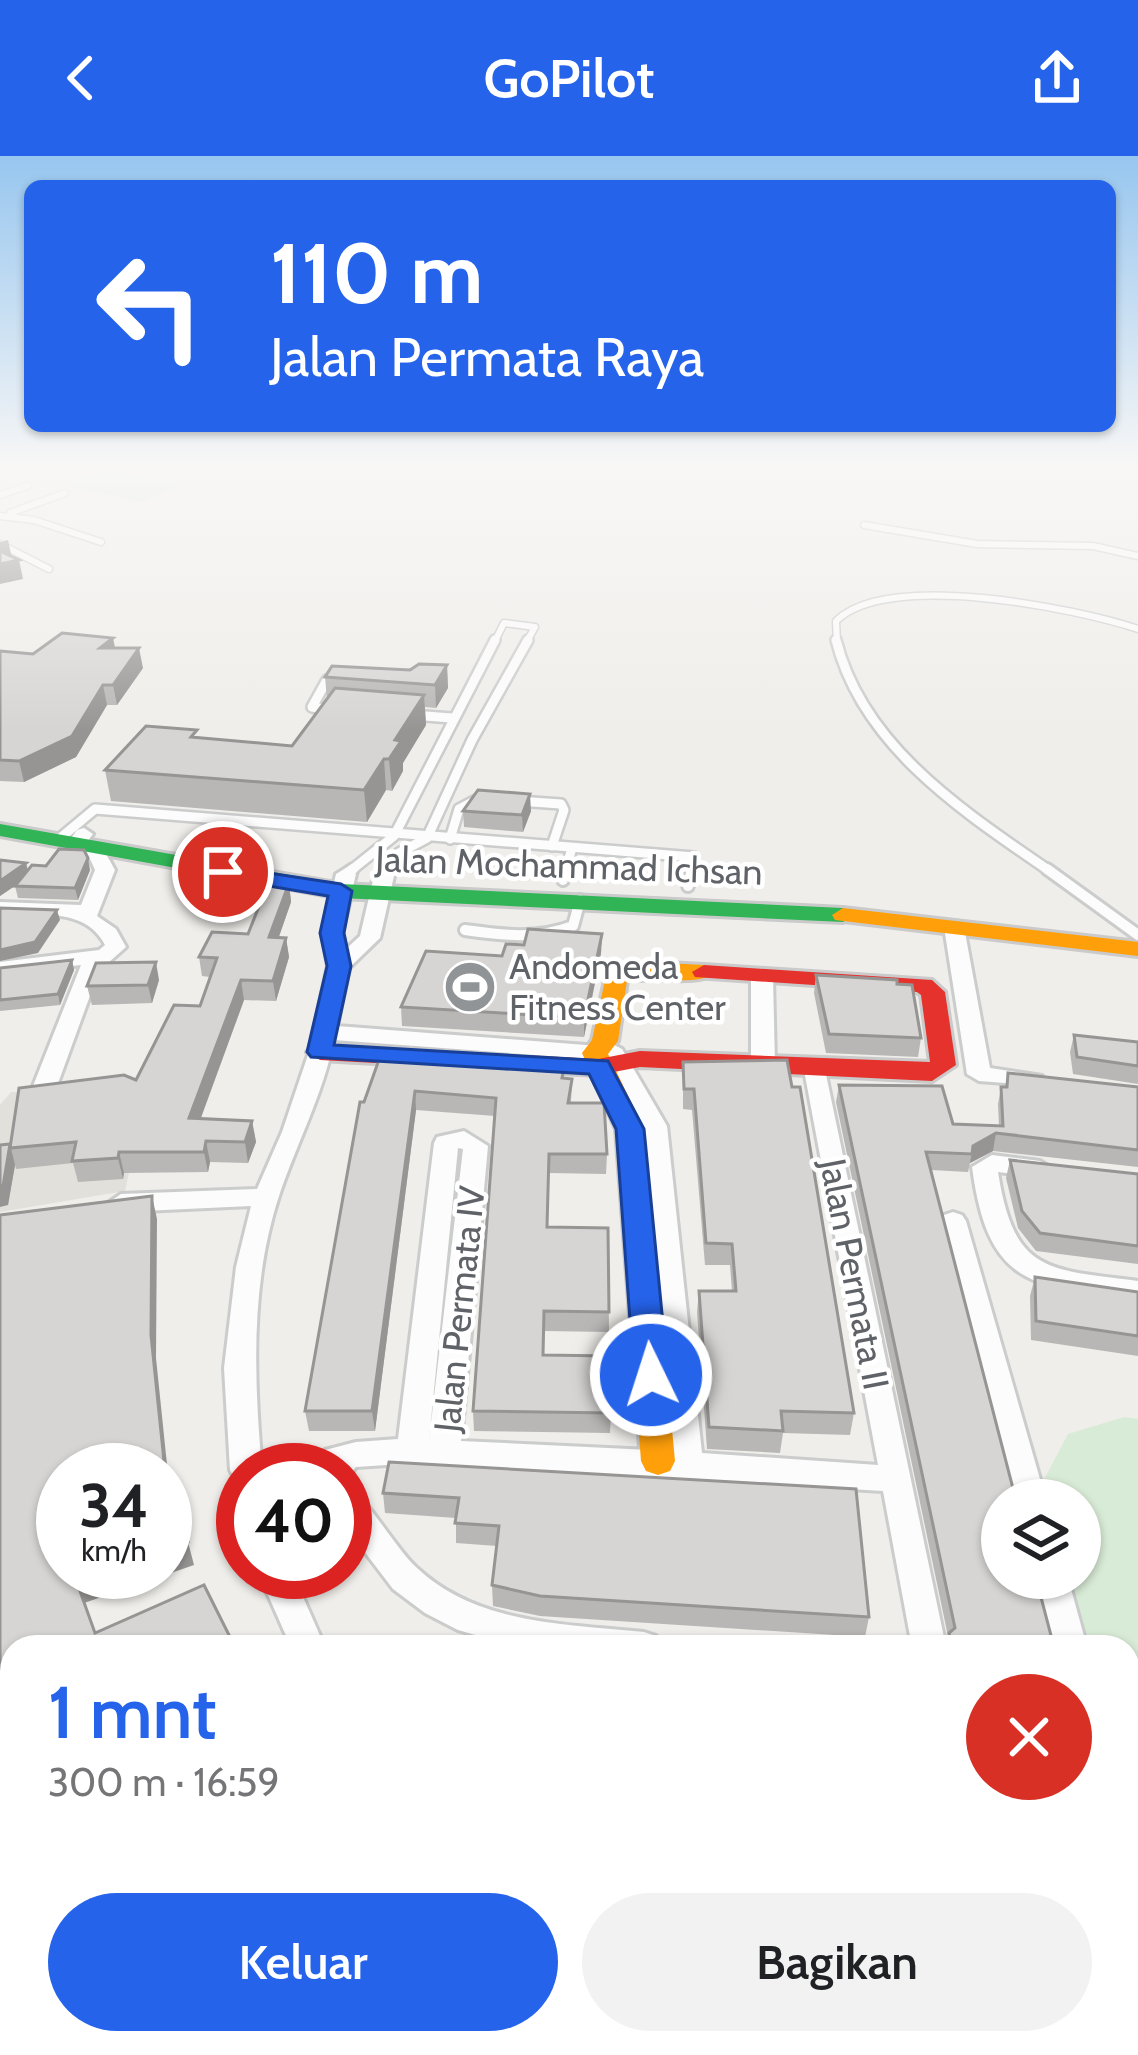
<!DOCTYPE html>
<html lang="id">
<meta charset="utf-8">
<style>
:root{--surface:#fff;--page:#f2f2f2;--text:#202124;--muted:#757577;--accent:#2563eb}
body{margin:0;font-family:Cabin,sans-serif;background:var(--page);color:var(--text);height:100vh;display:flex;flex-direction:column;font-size:45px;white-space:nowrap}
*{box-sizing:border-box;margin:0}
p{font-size:39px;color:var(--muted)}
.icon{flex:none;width:66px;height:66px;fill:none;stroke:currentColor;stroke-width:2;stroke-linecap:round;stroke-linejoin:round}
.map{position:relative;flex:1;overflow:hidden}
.details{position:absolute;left:0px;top:1479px;width:1140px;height:420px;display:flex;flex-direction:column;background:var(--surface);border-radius:36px 36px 0 0;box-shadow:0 3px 9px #0004}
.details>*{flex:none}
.hud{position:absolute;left:24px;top:24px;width:1092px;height:252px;border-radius:18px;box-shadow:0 3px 9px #0004;background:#2563eb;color:#fff;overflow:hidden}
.fabs{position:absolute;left:981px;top:1323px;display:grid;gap:24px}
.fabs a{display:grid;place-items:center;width:120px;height:120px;border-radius:50%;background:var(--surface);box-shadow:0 3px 9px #0004;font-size:60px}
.speed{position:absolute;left:36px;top:1287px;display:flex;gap:24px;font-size:60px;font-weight:700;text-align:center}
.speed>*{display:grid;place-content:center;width:156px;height:156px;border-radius:50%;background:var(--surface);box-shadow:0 3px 9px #0004;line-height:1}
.speed small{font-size:30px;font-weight:400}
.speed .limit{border:18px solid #d22;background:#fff;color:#111}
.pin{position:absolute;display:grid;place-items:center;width:102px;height:102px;color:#fff;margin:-51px;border:6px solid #fff;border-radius:50%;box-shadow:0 3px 12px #0007}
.me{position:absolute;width:132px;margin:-66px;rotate:356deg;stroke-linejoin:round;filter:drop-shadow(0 0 9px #0008)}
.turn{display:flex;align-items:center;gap:42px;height:252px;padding:0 48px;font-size:54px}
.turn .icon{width:156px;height:156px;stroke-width:2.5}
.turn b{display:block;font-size:84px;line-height:102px}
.round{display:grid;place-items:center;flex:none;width:126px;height:126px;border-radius:63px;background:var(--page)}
.head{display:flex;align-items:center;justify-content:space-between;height:204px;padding:0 48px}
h1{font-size:72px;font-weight:600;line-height:90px;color:var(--accent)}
.button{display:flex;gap:24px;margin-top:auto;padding:24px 48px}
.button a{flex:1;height:138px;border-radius:72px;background:var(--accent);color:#fff;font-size:48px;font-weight:600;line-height:138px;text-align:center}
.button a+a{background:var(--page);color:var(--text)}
header{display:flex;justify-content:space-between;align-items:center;height:156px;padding:0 48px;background:var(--accent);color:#fff;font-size:54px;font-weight:600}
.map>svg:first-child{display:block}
.education{fill:#e2e0da}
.green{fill:#d8ebd6}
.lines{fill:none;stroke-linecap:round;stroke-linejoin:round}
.lane-far2-casing{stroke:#cbcccc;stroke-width:9}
.lane-far1-casing{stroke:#cbcccc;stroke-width:14}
.lane-casing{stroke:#cbcccc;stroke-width:16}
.street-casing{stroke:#cbcccc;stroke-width:6}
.fast-casing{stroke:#cacacb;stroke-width:6}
.slow-casing{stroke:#cacacb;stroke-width:6}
.jam-casing{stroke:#cacacb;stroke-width:6}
.lane-far2{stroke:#fdfcfc;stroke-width:6}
.lane-far1{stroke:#fdfcfc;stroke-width:9}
.lane{stroke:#fdfcfc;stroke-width:10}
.street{fill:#fdfcfc;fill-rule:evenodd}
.fast{fill:#30b455;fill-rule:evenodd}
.slow{fill:#ff9f0a;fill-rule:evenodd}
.jam{fill:#e5322d;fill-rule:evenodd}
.wall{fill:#b8b7b5}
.shaded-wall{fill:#969594}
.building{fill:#d6d5d3;stroke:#969594;stroke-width:3}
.route{fill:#2563eb;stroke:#184099;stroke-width:3}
.labels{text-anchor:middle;stroke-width:9;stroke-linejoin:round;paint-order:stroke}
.street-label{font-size:36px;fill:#5f6368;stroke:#fff}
.poi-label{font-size:36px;fill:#5f6368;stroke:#fff;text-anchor:start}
</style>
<header><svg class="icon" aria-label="back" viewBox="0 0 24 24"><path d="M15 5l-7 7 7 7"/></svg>GoPilot<svg class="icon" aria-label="share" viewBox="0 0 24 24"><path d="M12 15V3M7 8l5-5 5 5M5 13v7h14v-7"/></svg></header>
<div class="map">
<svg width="1138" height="1899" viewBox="0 0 1138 1899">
<rect width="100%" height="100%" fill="#efeeea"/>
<!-- education -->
<path class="education" d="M11 936H128L136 984 125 1035 0 1056V949Z"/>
<!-- green -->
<g class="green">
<path d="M109 313 184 329 140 346 64 329Z"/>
<path d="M1124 1261 1138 1263V1619L1128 1595V1491H1085L1064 1422H1080V1344H1042L1039 1333 1068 1278Z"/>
</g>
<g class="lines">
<!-- lane-far2 casing -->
<g class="lane-far2-casing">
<g id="lane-far2">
<path d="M0 339 27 330"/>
<path d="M10 357 65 337"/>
<path d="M0 360 34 364 101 386"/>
<path d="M864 369 977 388 1093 390 1138 400"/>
<path d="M0 388 49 413"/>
<path d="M494 487 504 467 535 471 526 487"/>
<path d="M837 487 836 465C887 414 1075 452 1138 473"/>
</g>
</g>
<!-- lane-far1 casing -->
<g class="lane-far1-casing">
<g id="lane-far1">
<path d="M836 484C863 592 966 657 1051 716"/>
<path d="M331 554 312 551 327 524 339 523"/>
<path d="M412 559 452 562"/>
<path d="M518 645 561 648 564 654 552 690"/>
<path d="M59 683 95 653 694 701 691 716"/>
<path d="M450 683 459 653 480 642"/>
<path d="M349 716 394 680 495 484"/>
<path d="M387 716 399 697 427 682 472 584 528 484"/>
<path d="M565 716 572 692"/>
</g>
</g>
<!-- lane casing -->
<g class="lane-casing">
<g id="lane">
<path d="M1047 713 1138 779"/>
<path d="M346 718 353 713"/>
<path d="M384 720 389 713"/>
<path d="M563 724 566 713"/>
<path d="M688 730 692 713"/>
<path d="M465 774C502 779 537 784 573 770L580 744"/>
</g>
</g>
<!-- street casing -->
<g class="street-casing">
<g id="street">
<path d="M84 672 93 678 87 686 105 696 115 714 97 760 116 773 126 791 99 815 57 930 45 937 33 930 81 809 0 818V806L99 794 105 789C86 751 37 759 0 758V746L81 749 95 714 90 703 67 688 77 674Z"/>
<path d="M346 712 356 718 342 777 346 793 360 780 374 720 384 714 394 720 380 782 349 812 337 870 599 890 608 886 622 893 667 970 702 1297 878 1309 804 914 808 909H824L946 1491H912L883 1335 417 1307 356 1311 345 1324V1314H321L325 1294 356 1286 398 1283 434 987 437 981 464 975 488 990 461 1285 671 1295 643 970 603 904 334 884C323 938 297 987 279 1040 250 1128 254 1223 262 1314H243V1325L235 1323 230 1314 224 1212 236 1111 251 1050 121 1056 108 1047 121 1038 257 1033 282 976 309 896 328 810 322 777 336 718ZM458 992 463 993 429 1284Z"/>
<path d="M954 765 964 771 990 912 1042 920 1046 925 1042 930 979 925 967 918 944 771Z"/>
<path d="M762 815 773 821 775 909 763 916 751 909V821Z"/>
<path d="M992 999 1040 1005 1053 1013 1040 1021 998 1016C1014 1118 1047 1113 1138 1125V1145C1031 1130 988 1131 972 1011Z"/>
<path d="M953 1056 962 1059 966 1065 1046 1344H1014L940 1065 944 1059Z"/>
<path d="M345 1330C365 1337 396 1394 417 1412 478 1469 566 1468 644 1476L656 1480 661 1491H517L458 1474 425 1457 393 1433 345 1370Z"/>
<path d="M258 1416H292L325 1491H291Z"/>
<path d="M1034 1422H1068L1087 1491H1053Z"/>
<path d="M1128 1621 1138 1625V1673L1128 1669Z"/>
<path d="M0 1639 12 1643V1709L0 1704Z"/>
<path d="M12 1797V1838L0 1843V1801Z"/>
<path d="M1128 1818 1138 1820V1862L1128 1860Z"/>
<path d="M76 1887H119L124 1899H81Z"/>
<path d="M553 1887H605L610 1899H558Z"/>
<path d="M768 1887H825L820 1899H763Z"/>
</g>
</g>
<!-- fast casing -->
<g class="fast-casing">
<path id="fast" d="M0 668 341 728 843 752 854 759 843 766 341 742 0 680Z"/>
</g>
<!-- slow casing -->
<g class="slow-casing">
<g id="slow">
<path d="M843 752 1138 786V800L835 764 832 759Z"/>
<path d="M647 806 704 809 716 816C697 832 653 819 627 825L618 885 608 898 644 973 675 1305 670 1315 658 1319 646 1315 641 1305 616 973 582 897 592 884 607 815Z"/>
</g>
</g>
<!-- jam casing -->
<g class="jam-casing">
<path id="jam" d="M704 809 932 824 945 836 956 909 932 925 640 911 598 919 320 904 307 896 320 888 598 903 640 895 930 906 921 839 917 836 695 821 692 816Z"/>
</g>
<!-- lane-far2 -->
<use href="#lane-far2" class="lane-far2"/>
<!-- lane-far1 -->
<use href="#lane-far1" class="lane-far1"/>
<!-- lane -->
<use href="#lane" class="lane"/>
<!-- street -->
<use href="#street" class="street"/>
<!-- fast -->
<use href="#fast" class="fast"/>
<!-- slow -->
<use href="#slow" class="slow"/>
<!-- jam -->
<use href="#jam" class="jam"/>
</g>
<!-- wall -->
<g class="wall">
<path d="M115 492 143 512 117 549H107L76 601 24 626 0 625V495L33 498Z"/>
<path d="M447 509 448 532 436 552 425 551 426 569 403 607V615L392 635 386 634 367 666 111 645 105 614 292 590 327 543 325 521Z"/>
<path d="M463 655H531L523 676 464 671Z"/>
<path d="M0 704 26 707 28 714H90L78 744 18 742 15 730 0 740Z"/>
<path d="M289 727 291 746 279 781 286 782 289 801 276 845 244 844 201 962 252 965 256 986 248 1007 210 1006 208 1016 124 1017 123 1023 78 1026 73 1007 16 1013 15 1009 8 1049 10 988 136 924 200 850 210 821 202 820 199 801 248 778Z"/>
<path d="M602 778 601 797 584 881 402 870 401 851 524 789Z"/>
<path d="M72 804 74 814 60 849 0 855V812Z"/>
<path d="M816 819 897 828 921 882 918 901 826 897 814 837Z"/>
<path d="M159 824 152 847 92 849 87 830Z"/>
<path d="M1074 879 1138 886V928L1073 918 1070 896Z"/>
<path d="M381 898 564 912V922L572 923 571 947 607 998 606 1018 549 1017 547 1071 608 1072 609 1176 544 1175V1199L611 1257 610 1277 474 1275 473 1255 495 960 416 954 375 1275H309L305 1255 364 946Z"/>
<path d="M683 906 854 1257 850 1279 783 1277 780 1297 707 1293 697 1156 699 1135H732L730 1109H705L692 954 683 953Z"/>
<path d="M1008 917 1138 931V1011L993 995 970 1007 968 1016 931 1014 1054 1491H946L948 1480 836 946 839 929 953 968 999 970 998 948 1001 931H1005Z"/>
<path d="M1010 1004 1138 1018V1108L1036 1095 1018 1072 1006 1022Z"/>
<path d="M1035 1121 1138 1136V1200L1031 1184 1030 1140Z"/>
<path d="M389 1306 869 1461 865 1481 540 1460 493 1450 492 1429 497 1390 456 1387V1362L385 1357 383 1337Z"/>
<path d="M1130 1862 1138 1899H854L857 1887H1128Z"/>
</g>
<!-- shaded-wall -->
<g class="shaded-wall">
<path d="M8 384 12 402 0 406V386Z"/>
<path d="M19 404 23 423 0 428V408Z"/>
<path d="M113 482 117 501 100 492Z"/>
<path d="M139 492 143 512 117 549 113 529Z"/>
<path d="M447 509 448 532 436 552 435 529Z"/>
<path d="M103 529 107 549 76 601 24 626 19 605Z"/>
<path d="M424 539 426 569 403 607V615L392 635 389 603 395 584Z"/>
<path d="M384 603 386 634 367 666 364 634Z"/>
<path d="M530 638 531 655 523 676 522 659Z"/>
<path d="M88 702 90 714 78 744 75 732Z"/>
<path d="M26 707 29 720 0 740V725Z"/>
<path d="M289 727 291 746 272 800 269 781Z"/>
<path d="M57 754 60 764 38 797 0 805V794Z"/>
<path d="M602 778 601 797 584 881V862Z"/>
<path d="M286 782 289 801 276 845 273 825Z"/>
<path d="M72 804 74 814 60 849 58 838Z"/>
<path d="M156 806 159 824 152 847 148 829Z"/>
<path d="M241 824 244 844 193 983 189 962Z"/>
<path d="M415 935 416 954 375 1275 372 1255Z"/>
<path d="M252 965 256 986 248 1007 245 986Z"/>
<path d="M996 977 993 995 970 1007 973 990Z"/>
<path d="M206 985 210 1006 208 1016 204 996Z"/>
<path d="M10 988 15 1009 8 1049 0 1051V1030Z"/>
<path d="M119 996 124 1017 123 1023 118 1002Z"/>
<path d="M152 1040 157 1063 156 1202 169 1328 165 1329V1314H122L151 1179Z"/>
<path d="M188 1386 194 1409 84 1447 76 1424 100 1416H165V1394Z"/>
<path d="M0 1863 7 1899H1Z"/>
</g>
<!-- building -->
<g class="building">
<path d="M0 395 19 404 0 408Z"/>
<path d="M62 477 113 482 100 492H139L113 529H103L72 580 19 605 0 604V495L33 498Z"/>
<path d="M419 508 447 509 435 529 325 521 332 510 410 514Z"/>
<path d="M335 532 424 539 395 584 401 585 389 603H384L364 634 105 614 146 570 197 574 191 581 292 590Z"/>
<path d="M478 634 530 638 522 659 463 655Z"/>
<path d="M59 693 84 694 88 702 75 732 15 730 32 709 46 710Z"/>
<path d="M0 704 26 707 0 725Z"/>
<path d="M271 720 289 727 269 781 286 782 273 825 241 824 189 962 252 965 245 986 206 985 204 996H119L118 1002 72 1005 76 986 10 992 19 932 124 919 136 924 174 849 200 850 217 802 199 801 212 776 248 778Z"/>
<path d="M0 752 57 754 35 786 0 794Z"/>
<path d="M528 773 602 778 584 862 401 851 426 795 502 800 506 788 524 789Z"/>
<path d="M72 804 58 838 0 844V812Z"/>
<path d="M156 806 148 829 87 830 96 807Z"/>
<path d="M816 819 897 824V828L912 829 921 882 829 878Z"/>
<path d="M1074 879 1138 886V910L1077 901Z"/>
<path d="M381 898 564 912 562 922 572 923 568 947H604L607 998H549L547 1071 608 1072 609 1156 544 1155 543 1199 610 1200 611 1257 473 1255 496 942 415 935 372 1255H305L360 946H364Z"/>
<path d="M787 904 792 931H800L854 1257 781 1255 783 1275 709 1271 699 1135H736L732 1088 706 1087 694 933H684L683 906Z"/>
<path d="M1008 917 1138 931V994L996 977 973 990 972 998 926 996 1016 1344H1002V1422H1036L1054 1491H952L949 1477 955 1472 839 929 942 930 953 968 1003 970 1001 931H1007Z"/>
<path d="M10 988 3 1030H0V989Z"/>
<path d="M1010 1004 1138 1018V1090L1040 1077 1022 1055Z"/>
<path d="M152 1040 151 1179 164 1305 122 1314H63V1327L61 1328 63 1416H100L76 1424 95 1477 204 1429 235 1491H12V1584L0 1543V1059Z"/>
<path d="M1035 1121 1138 1136V1180L1036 1165Z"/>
<path d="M389 1306 856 1333 869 1461 540 1440 492 1429 499 1370 455 1367 459 1342 383 1337Z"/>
<path d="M174 1340 188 1386 165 1394V1343Z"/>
<path d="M1128 1858 1130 1862 1138 1859V1899H864L859 1887H1128Z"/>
<path d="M176 1887H490L499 1899H182Z"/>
</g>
<!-- sky -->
<linearGradient id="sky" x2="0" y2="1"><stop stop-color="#97c6ef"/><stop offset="0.54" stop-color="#f8f7f6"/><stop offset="1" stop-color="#f8f7f6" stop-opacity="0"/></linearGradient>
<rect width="1138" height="575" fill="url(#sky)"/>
<!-- route -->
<path class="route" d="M223 710 341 728 352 735 344 777 351 810 334 889 608 905 644 973 668 1219 663 1227 651 1231 639 1227 634 1219 616 973 589 918 311 901 307 896 327 810 320 777 328 740 215 721 212 716Z"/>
<!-- icons -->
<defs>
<g id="stadium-disc" transform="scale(2.7)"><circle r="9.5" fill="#919496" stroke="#fff"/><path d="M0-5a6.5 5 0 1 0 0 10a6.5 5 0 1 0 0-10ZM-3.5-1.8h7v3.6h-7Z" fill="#fff"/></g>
</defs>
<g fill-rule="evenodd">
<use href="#stadium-disc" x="470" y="831"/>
</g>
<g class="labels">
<!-- street labels -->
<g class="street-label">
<text transform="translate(569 709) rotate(2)" y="13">Jalan Mochammad Ichsan</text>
<text transform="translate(855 1118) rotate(79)" y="13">Jalan Permata II</text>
<text transform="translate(459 1153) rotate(-84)" y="13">Jalan Permata IV</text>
</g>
<!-- poi labels -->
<g class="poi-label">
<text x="509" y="823">Andomeda<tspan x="509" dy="41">Fitness Center</tspan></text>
</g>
</g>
</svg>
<div class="fabs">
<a><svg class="icon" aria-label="layers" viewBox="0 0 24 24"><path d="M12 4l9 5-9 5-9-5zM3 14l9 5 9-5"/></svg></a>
</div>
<div class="speed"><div>34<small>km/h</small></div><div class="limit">40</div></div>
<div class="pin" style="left:223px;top:716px;background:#d93025"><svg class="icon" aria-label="arrive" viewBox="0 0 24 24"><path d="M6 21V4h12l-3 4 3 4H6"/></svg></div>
<svg class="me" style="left:651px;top:1219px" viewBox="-20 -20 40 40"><circle r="17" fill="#2563eb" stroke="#fff" stroke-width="3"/><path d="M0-11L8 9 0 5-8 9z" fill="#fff"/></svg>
<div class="hud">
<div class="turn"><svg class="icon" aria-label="left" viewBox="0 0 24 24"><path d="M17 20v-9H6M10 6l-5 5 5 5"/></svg><div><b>110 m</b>Jalan Permata Raya</div></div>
</div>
<section class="details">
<div class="head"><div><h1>1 mnt</h1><p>300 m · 16:59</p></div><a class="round" style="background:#d93025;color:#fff"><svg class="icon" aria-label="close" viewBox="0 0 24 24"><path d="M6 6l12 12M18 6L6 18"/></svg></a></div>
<div class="button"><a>Keluar</a><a>Bagikan</a></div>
</section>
</div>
